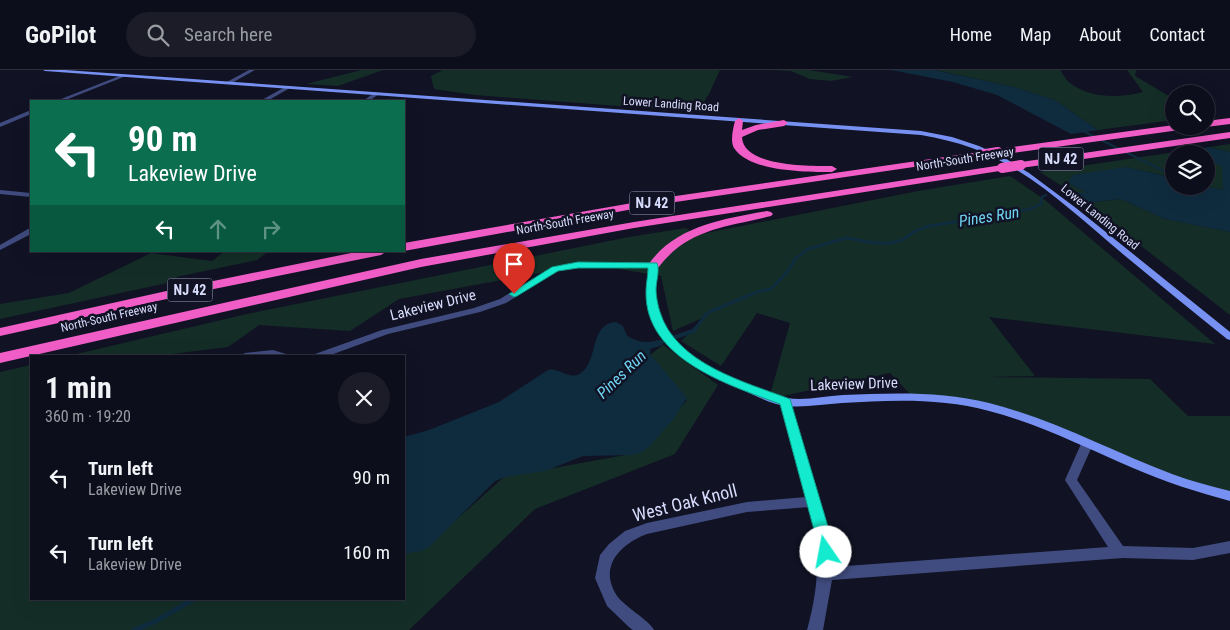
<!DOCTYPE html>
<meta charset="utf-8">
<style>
:root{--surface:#0d0e1b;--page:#1b1c28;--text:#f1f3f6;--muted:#9a9ca3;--line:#2d2e3a}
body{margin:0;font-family:"Roboto Condensed",sans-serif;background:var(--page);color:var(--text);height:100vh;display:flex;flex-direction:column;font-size:19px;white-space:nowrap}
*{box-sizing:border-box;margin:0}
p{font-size:16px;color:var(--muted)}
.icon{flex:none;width:28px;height:28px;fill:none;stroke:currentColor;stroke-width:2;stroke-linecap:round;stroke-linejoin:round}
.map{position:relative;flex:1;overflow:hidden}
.details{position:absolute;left:30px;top:285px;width:375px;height:245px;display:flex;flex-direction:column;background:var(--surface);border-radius:0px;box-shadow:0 5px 20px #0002,0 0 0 1px var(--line)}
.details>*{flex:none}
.banner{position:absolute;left:30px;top:30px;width:375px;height:152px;border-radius:0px;box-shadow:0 5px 20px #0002,0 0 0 1px var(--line);background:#0b6e4f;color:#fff;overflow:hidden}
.buttons{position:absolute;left:1165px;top:15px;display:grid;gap:10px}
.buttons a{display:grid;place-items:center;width:50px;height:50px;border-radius:50%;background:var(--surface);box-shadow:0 5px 20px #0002,0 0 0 1px var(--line);font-size:25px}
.pin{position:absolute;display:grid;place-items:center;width:42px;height:42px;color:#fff;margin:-51px -21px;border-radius:50% 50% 50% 0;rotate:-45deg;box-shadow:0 0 5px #0007}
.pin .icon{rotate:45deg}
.me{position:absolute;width:55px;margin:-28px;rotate:348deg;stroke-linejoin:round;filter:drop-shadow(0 0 4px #0008)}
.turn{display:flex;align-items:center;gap:18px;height:105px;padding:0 15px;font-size:22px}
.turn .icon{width:65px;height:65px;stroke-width:2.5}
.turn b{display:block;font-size:35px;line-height:42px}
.lanes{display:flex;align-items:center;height:48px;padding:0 15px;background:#0003;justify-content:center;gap:25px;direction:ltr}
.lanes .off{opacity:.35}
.round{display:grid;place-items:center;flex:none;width:52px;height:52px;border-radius:26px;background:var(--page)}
.overview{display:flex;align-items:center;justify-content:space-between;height:85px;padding:0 15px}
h1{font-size:30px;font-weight:700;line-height:38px}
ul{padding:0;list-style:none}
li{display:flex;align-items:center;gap:15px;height:75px;padding:0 15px}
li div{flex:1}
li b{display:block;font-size:19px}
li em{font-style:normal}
header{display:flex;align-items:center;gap:30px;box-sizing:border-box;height:70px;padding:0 25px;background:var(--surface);border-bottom:1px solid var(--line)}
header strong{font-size:24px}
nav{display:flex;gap:28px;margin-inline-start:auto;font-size:18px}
.search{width:350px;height:45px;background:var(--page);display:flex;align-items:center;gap:12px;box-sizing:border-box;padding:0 18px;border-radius:28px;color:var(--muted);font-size:19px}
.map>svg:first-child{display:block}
.green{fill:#142e27}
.water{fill:#0f2c3f}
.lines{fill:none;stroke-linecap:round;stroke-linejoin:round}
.stream-far4{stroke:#0f2c3f;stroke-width:2}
.stream-far3{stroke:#0f2c3f;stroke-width:2.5}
.stream-far2{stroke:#0f2c3f;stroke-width:3}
.stream-far1{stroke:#0f2c3f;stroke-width:4}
.stream{stroke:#0f2c3f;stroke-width:5}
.street{fill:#404c7f;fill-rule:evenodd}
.secondary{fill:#7791f3;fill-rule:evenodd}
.highway{fill:#f15dc7;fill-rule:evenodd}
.highway-bridge{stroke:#f15dc7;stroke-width:10}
.route{fill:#14ebce;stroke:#0d9986}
.labels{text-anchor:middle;stroke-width:5;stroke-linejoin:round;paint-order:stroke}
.far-street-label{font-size:12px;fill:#d7dcfc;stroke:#111224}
.shield{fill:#111224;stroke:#9c9fbb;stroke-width:1}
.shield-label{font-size:14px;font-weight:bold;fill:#d7dcfc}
.street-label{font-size:15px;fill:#d7dcfc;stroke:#111224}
.water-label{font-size:16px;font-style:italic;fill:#6ed4f2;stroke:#111224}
.near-street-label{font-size:18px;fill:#d7dcfc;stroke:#111224}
</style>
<header>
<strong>GoPilot</strong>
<div class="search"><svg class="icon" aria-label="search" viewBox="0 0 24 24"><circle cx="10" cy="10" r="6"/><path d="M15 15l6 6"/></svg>Search here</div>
<nav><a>Home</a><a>Map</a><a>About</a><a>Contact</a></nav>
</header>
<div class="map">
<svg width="1230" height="560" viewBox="0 0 1230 560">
<rect width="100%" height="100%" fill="#111224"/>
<!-- green -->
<g class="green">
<path d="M362 0H383L338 16 306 14Z"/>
<path d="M443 0H720L709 24 699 39 684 41 475 25 434 19 431 6Z"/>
<path d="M769 0H809L853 7 831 11 810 9 791 1Z"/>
<path d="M935 0H1060C1063 4 1066 10 1070 13 1090 29 1120 28 1143 22L1127 0H1136L1135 6 1174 29V50L1098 60 1055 30 1014 17Z"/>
<path d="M1230 74V82L1208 77 1197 81 1202 84H1174V108L1126 97 1068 113 1090 124 1071 122 1040 102Z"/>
<path d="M1206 87 1223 97V120L1206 116Z"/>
<path d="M1010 106 1045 130 1215 274 989 247 1035 306 986 307 1150 309 1188 346H1230V426L1014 345 911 325 890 303 769 329 790 253 757 243 721 296 681 271 707 246 673 261 661 206 589 194 399 229 350 261 259 255 228 277 156 286H68L247 244 629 167 686 158 696 165 918 121Z"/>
<path d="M1121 129 1165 149 1230 162V245L1086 133Z"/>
<path d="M225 181H269L257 190 176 207 181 210 0 249V234L69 223 151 183 212 191Z"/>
<path d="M663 275 718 315 675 384 535 439 409 560H0V302L31 295V529H404V482L421 481 504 407 642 382 687 330 650 285Z"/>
</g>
<!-- water -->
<g class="water">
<path d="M891 0H934L1014 17 1055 30 1098 60 1071 64 997 25 953 12Z"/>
<path d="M1208 77 1230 82V162L1165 149 1121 129 1086 133 1071 122 1088 123 1068 113 1073 105 1126 97 1174 108V116H1206L1223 120 1222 97 1206 87V84H1202L1196 80Z"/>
<path d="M616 252 623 256 627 266C638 272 646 274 658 270L663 275 650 279V284L687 328 674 348 650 376 642 382 631 385 583 386 545 401 505 407 495 411 429 477 421 481 404 484V367L429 360 499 332 548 300C559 297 570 311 581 303 599 290 589 254 616 252Z"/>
</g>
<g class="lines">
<!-- stream-far4 -->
<path class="stream-far4" d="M1081 60 1097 68"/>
<!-- stream-far3 -->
<g class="stream-far3">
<path d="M1095 67 1174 106"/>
<path d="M1071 126 1083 128"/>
<path d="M947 153 1030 139 1041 134 1042 127 1046 125"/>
</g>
<!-- stream-far2 -->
<path class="stream-far2" d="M695 259 707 243 757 222 771 219 788 201 796 188 808 179 846 168 875 173H891L902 170 915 161 929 156 955 152"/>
<!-- stream-far1 -->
<path class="stream-far1" d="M658 273 693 261 696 258"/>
<!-- stream -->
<path class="stream" d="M134 560 156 551 194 529"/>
<!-- street -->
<g class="street">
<path d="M249 0H255L230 14 225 13Z"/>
<path d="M122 5 126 6 63 31H56Z"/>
<path d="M285 17 290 18 267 31H260Z"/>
<path d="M374 23 379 24 369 31H363Z"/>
<path d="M31 40V44L0 57V53Z"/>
<path d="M0 120 31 123V127L0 124Z"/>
<path d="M28 159H31V164L0 180V175Z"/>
<path d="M578 192H654L658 195 654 198H578L558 201 506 233 480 242 388 264 328 286H314L315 284 382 260 474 238 500 229 552 197Z"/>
<path d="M273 280 286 284 287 286H240L245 283Z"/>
<path d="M785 328 789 329 790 332 829 460 832 497 1108 477 1065 410 1081 374 1083 371 1087 370 1091 371 1093 374 1077 410 1123 476 1193 478 1230 471V483L1193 490 1123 488 832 510 823 560H807C819 516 821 482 809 437L747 442 647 464C620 474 598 497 617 526 625 537 649 550 654 560H633L630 558 607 536 595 508 600 485 609 474 625 461 647 453 747 432 806 427 780 332 781 329Z"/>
</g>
<!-- secondary -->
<g class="secondary">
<path d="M43 0H65L921 61 952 67 979 76 1005 88 1029 103 1076 138 1230 262V270L1227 269C1192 241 1158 213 1124 185 1077 146 1030 99 972 78 955 72 939 68 921 65L45 1Z"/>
<path d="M654 192 658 195C656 210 654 225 658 240 669 280 712 301 748 314 760 319 773 327 787 328 805 331 824 326 843 325 891 323 942 321 989 333 1053 349 1111 381 1172 404 1191 411 1210 416 1230 421V431C1197 422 1165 412 1133 398 1086 378 1039 354 989 341 942 328 891 330 842 333 824 334 804 338 786 336 770 334 755 325 740 319 703 305 660 281 649 240 645 225 648 210 650 195Z"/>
</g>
<!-- highway -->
<g class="highway">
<path d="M739 48 743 51 742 60 756 55 784 50 788 53 784 56 758 60 742 67C743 97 810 96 832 96L837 99 832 102C808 102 749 102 734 78 730 71 733 59 735 51Z"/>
<path d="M1230 48V54L1206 57 1204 56H1206V51Z"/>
<path d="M1174 55 1191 56 1187 59 998 85 993 82 998 79Z"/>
<path d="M1230 62V68L1021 98 1016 95 1021 92Z"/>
<path d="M979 82 984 85 982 87 655 135 404 181V173L655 129Z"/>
<path d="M1002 95 1007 98 1006 100 634 158 421 197 0 293V283L421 189 634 152Z"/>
<path d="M767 141 771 142 773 144 771 146C727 157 688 158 658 198H650L648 195C675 156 723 149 767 141Z"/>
<path d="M361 181H387L381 185 189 224 0 266V258L189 216Z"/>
</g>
<!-- highway-bridge -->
<g class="highway-bridge">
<path d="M979 85 998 82"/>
<path d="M1002 98 1021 95"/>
</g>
</g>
<!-- route -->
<path class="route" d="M578 192 657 193C660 201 656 211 656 220 656 226 658 236 660 242 676 294 745 312 790 329L829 460 834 482 832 486 826 488 820 486 814 460 780 334C729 315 644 289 646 221 646 213 648 206 648 198H578L558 201 517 226 514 227 509 224 552 197Z"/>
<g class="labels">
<!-- far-street labels -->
<g class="far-street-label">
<text transform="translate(671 34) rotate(4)" y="4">Lower Landing Road</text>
<text transform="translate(965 89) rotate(-9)" y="4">North-South Freeway</text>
<text transform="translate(1100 147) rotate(39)" y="4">Lower Landing Road</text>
<text transform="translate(565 152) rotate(-10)" y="4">North-South Freeway</text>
<text transform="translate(109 247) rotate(-13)" y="4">North-South Freeway</text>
</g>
<!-- shield labels -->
<g class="shield">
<rect x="1038.5" y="77.5" width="45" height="23" rx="4"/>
<rect x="629.5" y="121.5" width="45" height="23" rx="4"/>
<rect x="167.5" y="208.5" width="45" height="23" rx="4"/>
</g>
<g class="shield-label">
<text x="1061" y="94">NJ 42</text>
<text x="652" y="138">NJ 42</text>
<text x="190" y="225">NJ 42</text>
</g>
<!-- street labels -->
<g class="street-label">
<text transform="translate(433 235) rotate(-14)" y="5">Lakeview Drive</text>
<text transform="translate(854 314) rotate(-2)" y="5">Lakeview Drive</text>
</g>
<!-- water labels -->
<g class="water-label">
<text transform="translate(989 146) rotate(-9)" y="6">Pines Run</text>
<text transform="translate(621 304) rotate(-44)" y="6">Pines Run</text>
</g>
<!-- near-street labels -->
<g class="near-street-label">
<text transform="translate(685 433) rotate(-14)" y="6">West Oak Knoll</text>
</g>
</g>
</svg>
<div class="buttons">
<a><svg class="icon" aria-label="search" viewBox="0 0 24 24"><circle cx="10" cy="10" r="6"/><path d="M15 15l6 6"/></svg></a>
<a><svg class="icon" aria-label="layers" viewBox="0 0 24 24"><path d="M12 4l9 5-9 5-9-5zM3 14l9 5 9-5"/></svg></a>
</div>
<div class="pin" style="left:514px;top:224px;background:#d93025"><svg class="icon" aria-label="arrive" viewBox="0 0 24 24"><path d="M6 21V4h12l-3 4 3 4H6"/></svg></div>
<svg class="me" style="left:826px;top:482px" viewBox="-20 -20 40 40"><circle r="19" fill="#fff"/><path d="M0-13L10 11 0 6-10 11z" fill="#14ebce"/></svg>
<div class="banner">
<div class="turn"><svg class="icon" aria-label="left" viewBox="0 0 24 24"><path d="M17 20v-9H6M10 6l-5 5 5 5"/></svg><div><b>90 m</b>Lakeview Drive</div></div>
<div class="lanes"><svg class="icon" aria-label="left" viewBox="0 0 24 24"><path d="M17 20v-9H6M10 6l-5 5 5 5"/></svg><svg class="icon off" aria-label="ahead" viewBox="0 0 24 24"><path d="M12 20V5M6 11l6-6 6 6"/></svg><svg class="icon off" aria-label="right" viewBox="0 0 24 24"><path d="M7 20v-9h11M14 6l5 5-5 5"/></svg></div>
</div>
<section class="details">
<div class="overview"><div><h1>1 min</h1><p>360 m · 19:20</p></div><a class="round"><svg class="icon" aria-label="close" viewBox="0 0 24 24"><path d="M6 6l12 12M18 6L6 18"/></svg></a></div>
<ul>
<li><svg class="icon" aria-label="left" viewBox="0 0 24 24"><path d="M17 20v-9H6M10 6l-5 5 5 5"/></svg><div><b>Turn left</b><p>Lakeview Drive</p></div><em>90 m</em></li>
<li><svg class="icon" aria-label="left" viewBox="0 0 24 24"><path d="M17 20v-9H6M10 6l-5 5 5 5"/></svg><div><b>Turn left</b><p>Lakeview Drive</p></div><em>160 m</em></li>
</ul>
</section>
</div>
